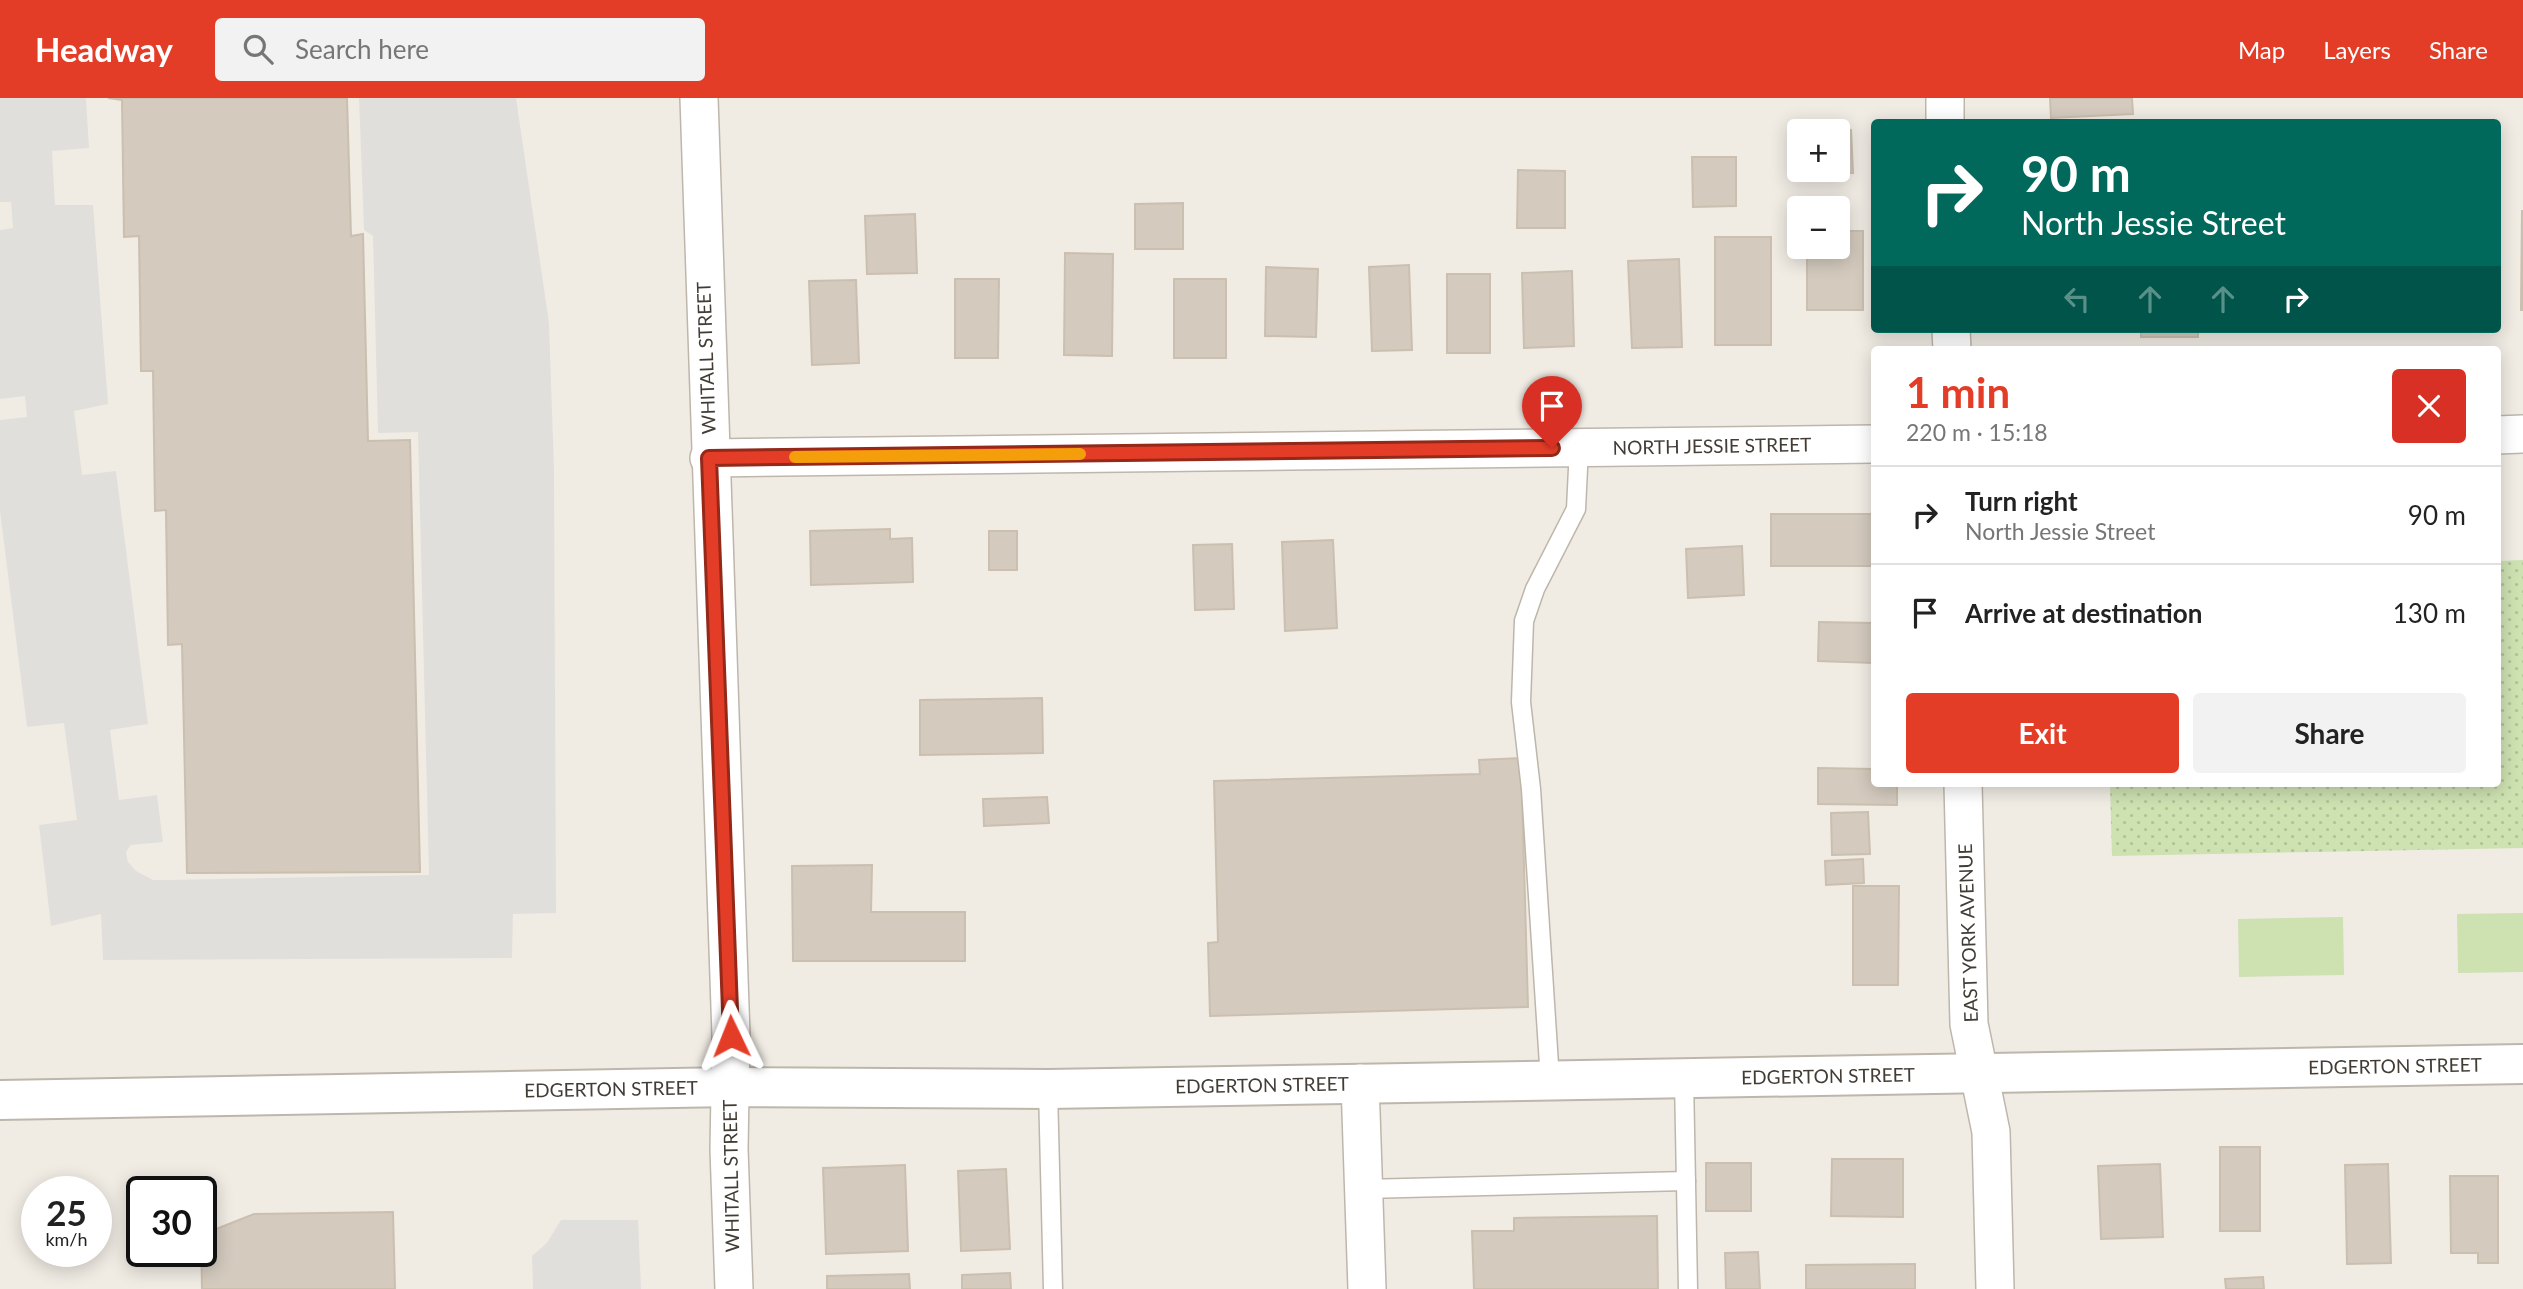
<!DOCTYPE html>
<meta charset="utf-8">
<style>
:root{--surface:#fff;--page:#f2f2f2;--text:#222;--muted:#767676;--line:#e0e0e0;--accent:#e43d27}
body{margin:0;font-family:Lato,sans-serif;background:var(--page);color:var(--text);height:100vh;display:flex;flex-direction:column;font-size:26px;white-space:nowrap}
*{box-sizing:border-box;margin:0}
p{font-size:23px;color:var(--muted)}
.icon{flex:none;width:38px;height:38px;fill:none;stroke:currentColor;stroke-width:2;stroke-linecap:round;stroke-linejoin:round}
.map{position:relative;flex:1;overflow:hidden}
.drawer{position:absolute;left:1871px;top:248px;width:630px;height:441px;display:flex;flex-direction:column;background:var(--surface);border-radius:7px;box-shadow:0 4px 18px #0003}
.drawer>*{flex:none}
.hud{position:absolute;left:1871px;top:21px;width:630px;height:214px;border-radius:7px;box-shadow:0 4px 18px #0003;background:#00695c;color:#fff;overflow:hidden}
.controls{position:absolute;left:1787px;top:21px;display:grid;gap:14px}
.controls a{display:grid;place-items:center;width:63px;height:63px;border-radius:7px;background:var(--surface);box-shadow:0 4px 18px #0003;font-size:35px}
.speed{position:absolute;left:21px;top:1078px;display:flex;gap:14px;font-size:35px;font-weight:700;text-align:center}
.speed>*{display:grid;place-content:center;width:91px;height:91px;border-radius:50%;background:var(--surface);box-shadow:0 4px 18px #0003;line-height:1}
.speed small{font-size:18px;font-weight:400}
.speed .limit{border:4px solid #111;border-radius:10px;background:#fff;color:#111}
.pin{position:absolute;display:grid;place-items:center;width:60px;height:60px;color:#fff;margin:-72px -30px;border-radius:50% 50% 50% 0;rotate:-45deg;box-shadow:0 0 7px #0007}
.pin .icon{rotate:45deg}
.me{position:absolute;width:77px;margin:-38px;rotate:358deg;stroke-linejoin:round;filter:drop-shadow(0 0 5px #0008)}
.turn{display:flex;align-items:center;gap:24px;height:147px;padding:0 35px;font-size:32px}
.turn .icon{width:91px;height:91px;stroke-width:2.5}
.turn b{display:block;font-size:49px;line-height:60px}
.lanes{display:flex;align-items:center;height:66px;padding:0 35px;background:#0003;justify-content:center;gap:35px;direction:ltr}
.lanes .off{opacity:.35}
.round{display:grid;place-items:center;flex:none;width:74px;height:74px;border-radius:7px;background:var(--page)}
.head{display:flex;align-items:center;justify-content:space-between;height:119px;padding:0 35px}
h1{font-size:42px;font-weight:700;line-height:52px;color:var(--accent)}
.primary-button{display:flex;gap:14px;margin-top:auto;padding:14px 35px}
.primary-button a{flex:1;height:80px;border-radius:7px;background:var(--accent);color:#fff;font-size:28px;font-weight:700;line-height:80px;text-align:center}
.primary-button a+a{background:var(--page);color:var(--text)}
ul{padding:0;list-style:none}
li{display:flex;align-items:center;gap:21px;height:98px;padding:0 35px;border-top:2px solid var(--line)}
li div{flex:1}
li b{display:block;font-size:26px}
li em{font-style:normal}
header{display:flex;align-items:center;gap:42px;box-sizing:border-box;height:98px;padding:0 35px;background:var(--accent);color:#fff}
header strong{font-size:33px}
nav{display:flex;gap:38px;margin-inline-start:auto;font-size:24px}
.search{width:490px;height:63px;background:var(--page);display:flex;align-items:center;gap:18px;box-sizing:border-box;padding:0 24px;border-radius:7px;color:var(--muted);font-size:26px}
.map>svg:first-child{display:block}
.grass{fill:url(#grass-dots)}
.garden{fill:#cde1b1}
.parking{fill:#e1dfdc}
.building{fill:#d4cabe;stroke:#cbbfaf;stroke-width:2}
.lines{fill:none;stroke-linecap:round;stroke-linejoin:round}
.service-casing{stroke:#beb6ab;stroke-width:21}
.minor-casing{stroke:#beb6ab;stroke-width:40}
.tertiary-casing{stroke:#beb6ab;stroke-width:42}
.service{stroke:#fff;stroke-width:18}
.minor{stroke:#fff;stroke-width:37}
.tertiary{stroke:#fff;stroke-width:38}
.route-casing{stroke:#942819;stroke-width:18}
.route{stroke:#e43d27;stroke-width:12}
.slow{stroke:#f59e0b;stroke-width:12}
.labels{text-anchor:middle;stroke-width:5;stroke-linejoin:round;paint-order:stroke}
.street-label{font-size:19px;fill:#423c35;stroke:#fff}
</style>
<header>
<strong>Headway</strong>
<div class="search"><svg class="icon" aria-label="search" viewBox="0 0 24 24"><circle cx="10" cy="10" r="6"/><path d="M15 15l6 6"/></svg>Search here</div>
<nav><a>Map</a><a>Layers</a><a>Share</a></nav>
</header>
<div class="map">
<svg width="2523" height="1191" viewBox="0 0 2523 1191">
<defs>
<pattern id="grass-dots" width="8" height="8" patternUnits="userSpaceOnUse" patternTransform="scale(1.75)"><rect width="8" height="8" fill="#cde1b1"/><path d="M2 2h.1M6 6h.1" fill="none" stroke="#b1c299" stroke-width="1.8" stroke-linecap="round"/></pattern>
</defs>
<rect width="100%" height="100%" fill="#f0ece4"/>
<!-- grass -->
<path class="grass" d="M2523 462V750L2112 758 2110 686H2497V463Z"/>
<!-- garden -->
<g class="garden">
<path d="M2523 815V874L2458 875 2457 816Z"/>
<path d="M2343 819 2344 877 2239 879 2238 821Z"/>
</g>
<!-- parking -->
<g class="parking">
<path d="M0 0H86L89 50 52 53 55 107H93L108 306 74 313 82 377 116 373 148 626 110 632 119 702 157 697 163 744 131 747 126 754 128 764 136 773 153 782H169L429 777 418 334 378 335 373 138 364 132 359 0H516L549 225 554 372 556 815 513 816 512 860 103 862 101 816 51 828 39 727 77 722 64 625 27 629 0 413V322L27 319 25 298 0 301V132L13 130 11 104H0Z"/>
<path d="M561 1122H638L641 1191H533L532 1158 547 1145Z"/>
</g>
<!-- building -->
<g class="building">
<path d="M108 0H347L351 138 363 136 368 343 410 342 420 774 187 775 182 546 168 547 166 412 155 413 153 273H141L139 138 124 139 122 2Z"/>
<path d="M2050 0H2132L2133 16 2051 20Z"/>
<path d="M1851 32 1853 75 1820 76 1819 72H1838V33H1827Z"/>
<path d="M1692 59H1736V108L1693 109Z"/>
<path d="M1518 72 1565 73V130H1517Z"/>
<path d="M1183 105V151H1135V106Z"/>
<path d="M2522 113H2523V212H2521Z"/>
<path d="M915 116 917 175 867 176 865 118Z"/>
<path d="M1838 133H1863V212H1807V149H1838Z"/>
<rect x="1715" y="139" width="56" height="108"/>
<path d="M1065 155 1113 156 1112 258 1064 257Z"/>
<path d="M1679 161 1682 249 1632 250 1628 163Z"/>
<path d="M1409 167 1412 252 1372 253 1369 169Z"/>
<path d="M1266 169 1318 171 1316 239 1265 238Z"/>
<path d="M1572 173 1574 248 1524 250 1522 175Z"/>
<rect x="1447" y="176" width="43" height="79"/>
<path d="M955 181H999L998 260H955Z"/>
<rect x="1174" y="181" width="52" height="79"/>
<path d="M856 182 859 265 812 267 809 183Z"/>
<path d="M2063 231H2114V232L2063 234Z"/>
<rect x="2141" y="231" width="57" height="8"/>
<rect x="1771" y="416" width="103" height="52"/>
<path d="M890 431V441L912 440 913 484 811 487 810 433Z"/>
<rect x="989" y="433" width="28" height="39"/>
<path d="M1333 442 1337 530 1285 533 1282 444Z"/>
<path d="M1232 446 1234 511 1195 512 1193 447Z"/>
<path d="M1742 448 1744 497 1688 500 1686 451Z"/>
<path d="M1819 524 1874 525V565L1818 563Z"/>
<path d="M1042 600 1043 655 920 657V602Z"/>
<path d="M1521 660 1528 909 1210 918 1208 845 1218 844 1214 683 1480 676 1479 662Z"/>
<path d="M1818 670 1874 671V686H1897V707L1818 706Z"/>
<path d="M1047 699 1049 725 984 728 983 701Z"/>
<path d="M1868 714 1870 756 1832 757 1831 715Z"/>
<path d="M1863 761 1864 785 1826 787 1825 763Z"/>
<path d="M872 767 871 814H965V863H793L792 768Z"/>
<path d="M1853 788H1899L1898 887H1853Z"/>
<rect x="2220" y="1049" width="40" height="84"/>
<path d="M1832 1061H1903V1119L1831 1118Z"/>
<rect x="1706" y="1065" width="45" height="48"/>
<path d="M2160 1066 2163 1139 2101 1141 2098 1068Z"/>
<path d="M2388 1066 2391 1165 2347 1166 2345 1067Z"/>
<path d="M905 1067 908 1153 826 1156 823 1070Z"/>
<path d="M1006 1071 1010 1151 961 1153 958 1073Z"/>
<path d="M2450 1078H2498V1165H2478V1155H2451Z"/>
<path d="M393 1114 395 1191H202L201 1137 254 1116Z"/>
<path d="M1657 1118 1658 1191H1474L1472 1133H1514V1120Z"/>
<path d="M1758 1154 1760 1191H1726L1725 1155Z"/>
<path d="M1915 1166V1191H1806V1167Z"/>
<path d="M1010 1175 1011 1191H962V1177Z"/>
<path d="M909 1176 910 1191H827V1178Z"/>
<path d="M2263 1179 2264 1191H2226L2225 1181Z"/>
</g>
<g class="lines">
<!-- service casing -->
<g class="service-casing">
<g id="service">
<path d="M1684 980 1688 1191"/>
<path d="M1550 982 1531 691 1521 604 1524 523 1535 491 1576 411 1579 350"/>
<path d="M1048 991 1053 1191"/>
<path d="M1364 1091 1686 1083"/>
</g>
</g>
<!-- minor casing -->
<g class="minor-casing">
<g id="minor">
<path d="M699 0 731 938 729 1051 734 1191"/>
<path d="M1945 0V24"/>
<path d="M1951 231 1952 252"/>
<path d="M2497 337 2523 336"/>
<path d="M709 360 1874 346"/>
<path d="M1963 686 1969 926 1991 1034 1995 1191"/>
<path d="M1360 985 1367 1191"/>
</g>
</g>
<!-- tertiary casing -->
<g class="tertiary-casing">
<path id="tertiary" d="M0 1002 730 989 1048 991 2523 966"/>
</g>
<!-- service -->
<use href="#service" class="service"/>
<!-- minor -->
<use href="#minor" class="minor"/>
<!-- tertiary -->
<use href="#tertiary" class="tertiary"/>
</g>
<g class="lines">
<!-- route casing -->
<g class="route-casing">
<path id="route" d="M731 938 709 360 1552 350"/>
</g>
<!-- route -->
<use href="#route" class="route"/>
<!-- slow -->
<path class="slow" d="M795 359 1080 356"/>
</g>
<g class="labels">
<!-- street labels -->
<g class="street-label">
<text transform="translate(706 260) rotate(-92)" y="7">WHITALL STREET</text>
<text transform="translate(1712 348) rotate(-1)" y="7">NORTH JESSIE STREET</text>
<text transform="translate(1968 835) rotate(-92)" y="7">EAST YORK AVENUE</text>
<text transform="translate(2395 968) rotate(-1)" y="7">EDGERTON STREET</text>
<text transform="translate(1828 978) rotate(-1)" y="7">EDGERTON STREET</text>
<text transform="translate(1262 987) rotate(-1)" y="7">EDGERTON STREET</text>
<text transform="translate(611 991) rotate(-1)" y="7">EDGERTON STREET</text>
<text transform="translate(731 1078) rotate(-91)" y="7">WHITALL STREET</text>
</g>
</g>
</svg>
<div class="controls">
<a>+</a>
<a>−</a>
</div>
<div class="speed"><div>25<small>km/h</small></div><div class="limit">30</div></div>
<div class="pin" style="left:1552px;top:350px;background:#d93025"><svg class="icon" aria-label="arrive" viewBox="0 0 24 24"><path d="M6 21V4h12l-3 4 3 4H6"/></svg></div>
<svg class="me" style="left:731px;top:938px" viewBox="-20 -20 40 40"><path d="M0-17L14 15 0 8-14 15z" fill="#e43d27" stroke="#fff" stroke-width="4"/></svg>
<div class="hud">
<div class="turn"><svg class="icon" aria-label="right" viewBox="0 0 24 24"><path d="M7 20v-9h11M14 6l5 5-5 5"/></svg><div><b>90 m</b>North Jessie Street</div></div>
<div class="lanes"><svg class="icon off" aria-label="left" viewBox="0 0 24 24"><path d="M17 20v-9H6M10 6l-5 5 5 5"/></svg><svg class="icon off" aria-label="ahead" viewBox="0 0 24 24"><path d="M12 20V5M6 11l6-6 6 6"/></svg><svg class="icon off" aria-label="ahead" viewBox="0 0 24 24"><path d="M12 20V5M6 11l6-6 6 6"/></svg><svg class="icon" aria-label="right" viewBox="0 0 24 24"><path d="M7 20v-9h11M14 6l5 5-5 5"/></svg></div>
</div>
<section class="drawer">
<div class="head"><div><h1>1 min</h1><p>220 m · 15:18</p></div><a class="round" style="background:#d93025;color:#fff"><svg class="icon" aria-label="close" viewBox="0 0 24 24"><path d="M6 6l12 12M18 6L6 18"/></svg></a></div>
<ul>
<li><svg class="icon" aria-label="right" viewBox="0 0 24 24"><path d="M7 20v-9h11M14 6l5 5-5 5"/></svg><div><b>Turn right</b><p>North Jessie Street</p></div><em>90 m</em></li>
<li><svg class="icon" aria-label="arrive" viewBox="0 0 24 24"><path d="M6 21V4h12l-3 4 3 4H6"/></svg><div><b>Arrive at destination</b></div><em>130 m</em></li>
</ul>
<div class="primary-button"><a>Exit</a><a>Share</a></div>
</section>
</div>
